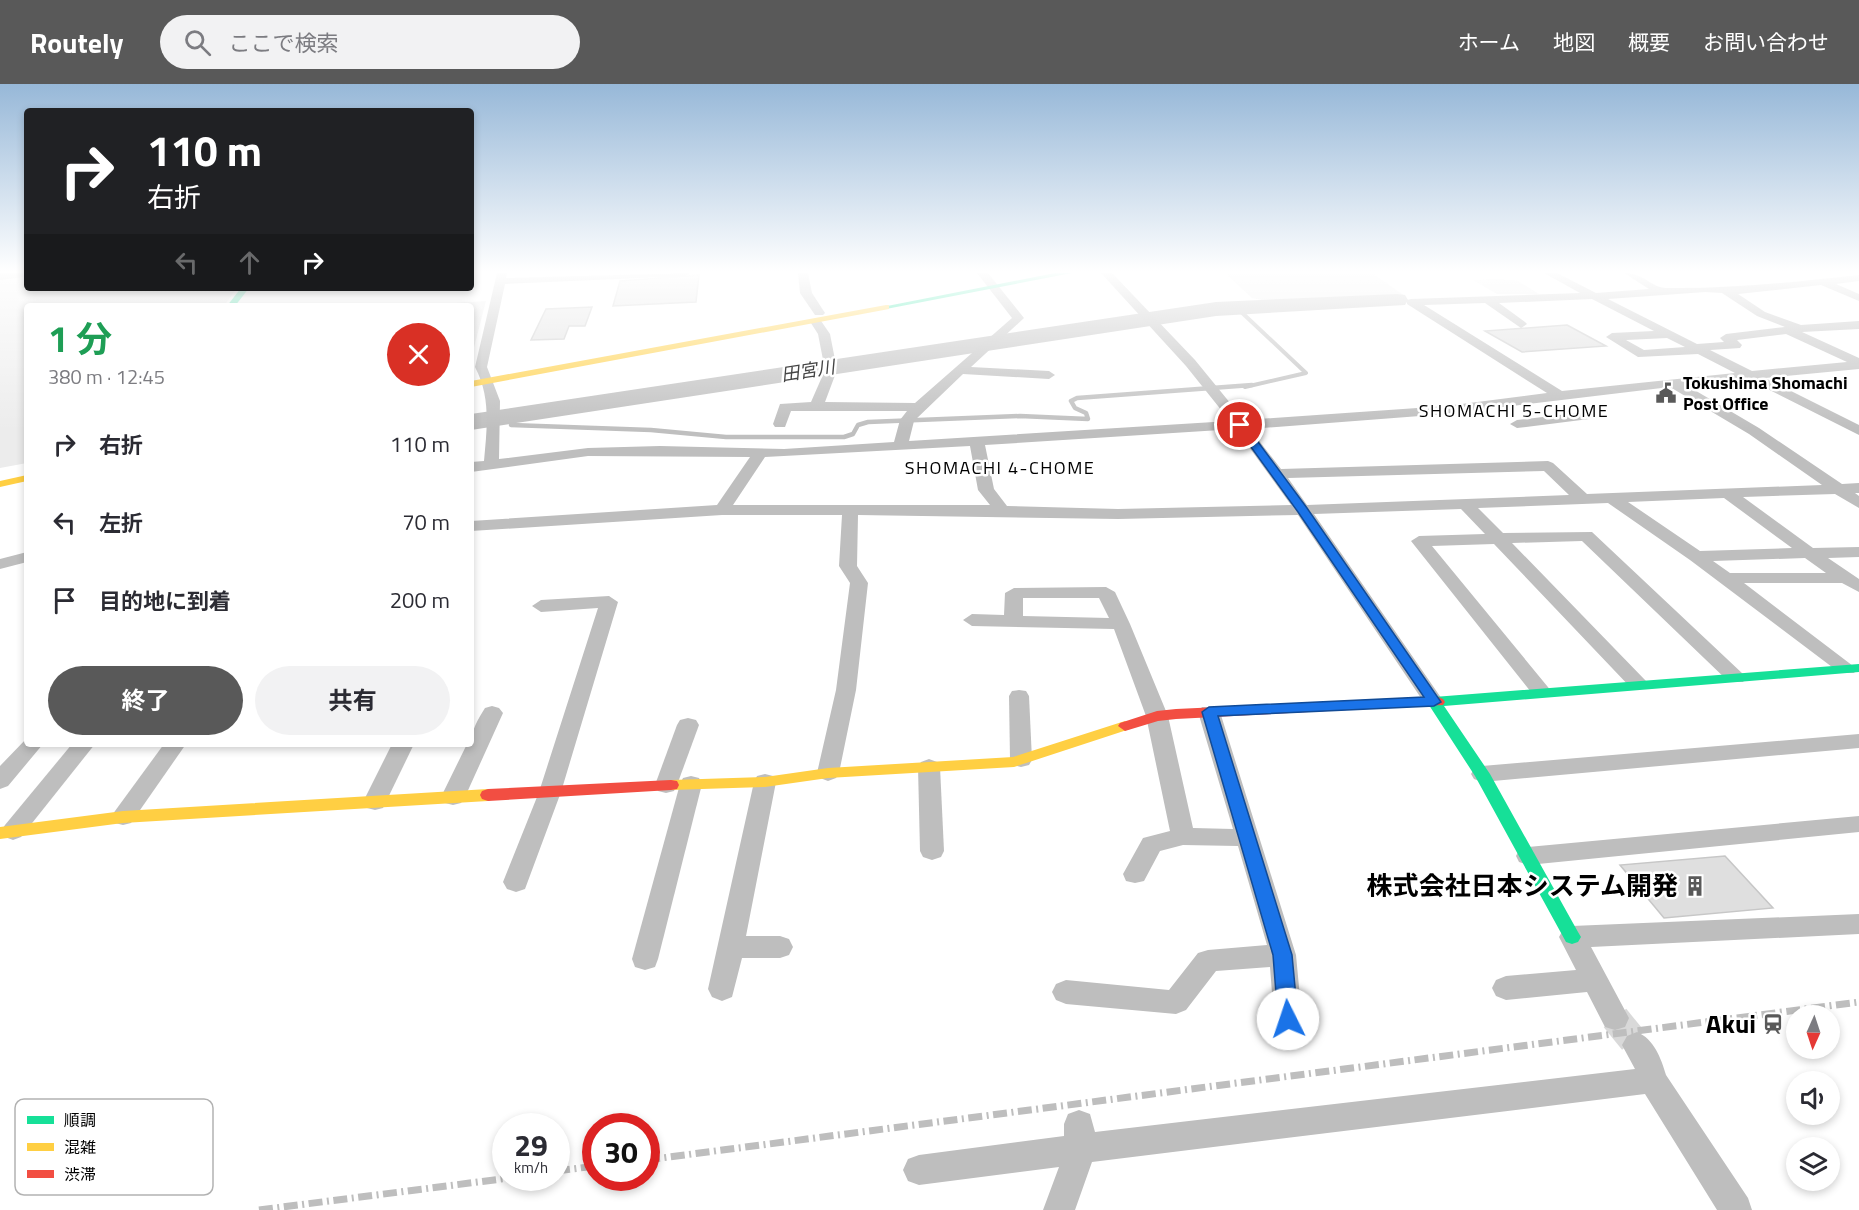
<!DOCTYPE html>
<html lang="ja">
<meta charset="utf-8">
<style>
:root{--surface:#fff;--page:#f2f2f3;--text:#2b2b33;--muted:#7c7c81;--accent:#595959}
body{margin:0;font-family:"Titillium Web","Noto Sans JP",sans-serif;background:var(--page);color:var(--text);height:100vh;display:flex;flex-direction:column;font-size:22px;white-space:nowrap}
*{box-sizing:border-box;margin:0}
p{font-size:20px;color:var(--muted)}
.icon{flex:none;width:33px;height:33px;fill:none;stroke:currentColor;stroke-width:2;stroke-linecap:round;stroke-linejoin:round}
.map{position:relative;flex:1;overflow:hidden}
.panel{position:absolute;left:24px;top:219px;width:450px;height:444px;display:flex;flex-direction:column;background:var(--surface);border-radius:6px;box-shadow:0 3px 9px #0003}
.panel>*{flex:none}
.guide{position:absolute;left:24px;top:24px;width:450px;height:183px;border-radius:6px;box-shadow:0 3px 9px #0003;background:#202124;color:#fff;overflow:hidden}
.needle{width:39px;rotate:183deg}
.tools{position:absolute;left:1786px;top:921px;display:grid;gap:12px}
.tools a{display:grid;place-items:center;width:54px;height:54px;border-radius:50%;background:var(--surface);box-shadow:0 3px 9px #0003;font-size:30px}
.speed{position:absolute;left:492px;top:1029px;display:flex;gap:12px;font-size:30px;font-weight:700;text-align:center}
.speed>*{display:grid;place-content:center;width:78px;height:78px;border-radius:50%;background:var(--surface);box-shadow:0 3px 9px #0003;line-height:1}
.speed small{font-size:15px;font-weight:400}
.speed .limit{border:9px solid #d22;background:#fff;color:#111}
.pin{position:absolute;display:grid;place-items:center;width:51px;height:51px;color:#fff;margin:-26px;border:3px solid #fff;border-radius:50%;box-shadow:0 2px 6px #0007}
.me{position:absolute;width:66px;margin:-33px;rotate:356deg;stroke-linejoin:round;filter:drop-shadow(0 0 4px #0008)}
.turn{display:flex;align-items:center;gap:21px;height:126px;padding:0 24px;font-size:27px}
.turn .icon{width:78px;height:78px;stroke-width:2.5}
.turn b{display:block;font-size:42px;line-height:51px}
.lanes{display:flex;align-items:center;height:57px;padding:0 24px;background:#0003;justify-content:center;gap:30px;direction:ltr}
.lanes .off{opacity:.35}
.round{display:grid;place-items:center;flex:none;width:63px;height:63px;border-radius:32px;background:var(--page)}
.summary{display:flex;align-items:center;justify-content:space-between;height:102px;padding:0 24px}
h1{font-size:36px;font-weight:700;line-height:45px;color:#1e9e55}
.button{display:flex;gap:12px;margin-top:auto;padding:12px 24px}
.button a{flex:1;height:69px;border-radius:36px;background:var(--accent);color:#fff;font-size:24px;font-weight:700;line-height:69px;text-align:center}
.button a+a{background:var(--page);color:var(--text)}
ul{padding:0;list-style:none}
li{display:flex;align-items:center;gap:18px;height:78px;padding:0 24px}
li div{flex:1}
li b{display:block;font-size:22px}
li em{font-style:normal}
header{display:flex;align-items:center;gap:36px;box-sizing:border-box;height:84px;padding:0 30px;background:var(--accent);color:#fff}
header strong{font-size:28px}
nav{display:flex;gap:33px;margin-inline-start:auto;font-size:21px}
.search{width:420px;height:54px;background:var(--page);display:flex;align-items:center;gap:15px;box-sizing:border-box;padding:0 21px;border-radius:33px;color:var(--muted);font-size:22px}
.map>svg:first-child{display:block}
.green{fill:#ececec}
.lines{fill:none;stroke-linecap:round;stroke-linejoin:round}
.stream-far1{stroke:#bfbfbf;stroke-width:4}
.stream{stroke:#bfbfbf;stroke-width:4.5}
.river{fill:#bfbfbf;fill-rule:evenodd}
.building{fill:#dfdfdf;stroke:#c7c7c7;stroke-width:1.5}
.street-tunnel{stroke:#d9d9d9;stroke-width:29;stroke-dasharray:29 15;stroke-linecap:butt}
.street{fill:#bebebe;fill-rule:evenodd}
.fast{fill:#16e098;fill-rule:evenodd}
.slow{fill:#ffcf43;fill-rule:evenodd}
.jam{fill:#f24e42;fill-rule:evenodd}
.rail{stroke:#bebebe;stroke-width:7;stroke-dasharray:14 4.5 2 4.5;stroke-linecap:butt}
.route{fill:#1a73e8;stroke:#114b97;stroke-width:1.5}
.labels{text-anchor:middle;stroke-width:5;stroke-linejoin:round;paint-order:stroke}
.far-water-label{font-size:18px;font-style:italic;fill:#444;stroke:#fff}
.far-poi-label{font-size:18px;font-weight:bold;fill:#000;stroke:#fff;text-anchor:start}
.far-neighbourhood-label{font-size:18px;letter-spacing:1.5px;fill:#000;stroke:#fff}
.near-poi-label{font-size:26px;font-weight:bold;fill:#000;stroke:#fff;text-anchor:end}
.key{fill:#fff;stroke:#b2b2b2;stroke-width:1.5}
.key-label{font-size:16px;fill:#000}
</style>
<header>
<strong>Routely</strong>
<div class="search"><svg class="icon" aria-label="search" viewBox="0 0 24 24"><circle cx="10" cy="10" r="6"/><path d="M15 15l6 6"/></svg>ここで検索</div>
<nav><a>ホーム</a><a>地図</a><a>概要</a><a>お問い合わせ</a></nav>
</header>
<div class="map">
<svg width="1859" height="1126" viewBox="0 0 1859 1126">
<rect width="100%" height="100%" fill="#fff"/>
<!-- green -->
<g class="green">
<path d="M27 189V204H237L224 222H27V379L0 384V191Z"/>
<path d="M1225 189H1372L1405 212 1277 219 1252 214Z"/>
<path d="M1499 195 1518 197 1539 210H1497L1473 196Z"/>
<path d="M486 217 471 275V222H409Z"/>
</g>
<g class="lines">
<!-- stream-far1 -->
<path class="stream-far1" d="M1237 224 1306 289 1245 303"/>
<!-- stream -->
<g class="stream">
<path d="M501 335 504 337"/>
<path d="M511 341 651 346 726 353H844L853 350 858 341 868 338 1020 332 1088 335 1086 329 1075 324 1071 317 1077 314 1252 301"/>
</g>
<!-- river -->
<g class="river">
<path d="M0 189H27L24 193 0 196Z"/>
<path d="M1397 210 1405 211 1408 216 1405 221 1216 232 471 346V330L1216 218Z"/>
</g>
</g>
<!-- building -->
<g class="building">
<path d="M699 191 696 218 613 222 620 197Z"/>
<path d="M592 223 585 242H569L564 255 531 256 546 225Z"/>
<path d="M1567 241 1606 262 1522 268 1485 247Z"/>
<path d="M1725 772 1773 824 1664 834 1620 781Z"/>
</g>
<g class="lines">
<!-- street-tunnel -->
<path class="street-tunnel" d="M1615 934 1637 961"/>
<!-- street -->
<g class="street">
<path d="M497 189H507L506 194 690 189 685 192 505 200 487 283 500 317 499 375 588 364 660 362 784 365 894 358 900 336 907 327H791L785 343H775L773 340 780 320 811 318 825 286 818 250 809 236 819 234 830 250 837 286 825 318 915 319 1012 234 977 189H988L1024 234 971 283 1049 287 1055 291 1049 295 963 290 914 337 909 357 1230 337 1186 282 1101 189H1112L1195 276 1244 336 1446 322 1547 309 1407 220V216L1411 215 1580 209 1544 189H1557L1596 209 1649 205 1624 189C1644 189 1652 204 1666 204 1731 205 1795 198 1859 191V197L1836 200 1859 210V217L1821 201 1738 210 1765 228 1801 241 1859 237V245L1802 248 1859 274V285L1765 294 1859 341V351L1748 295 1686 301 1759 344 1842 400 1859 399V409H1855L1859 412V424L1835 410 1743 413 1813 464 1859 463V473L1828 474 1859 495V508L1842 499H1744L1857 585 1854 589H1840L1690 476 1608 419 1478 424 1503 449 1592 448 1743 590 1746 594 1743 598H1729L1582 457 1512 459 1646 597 1649 601 1646 605H1632L1494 460 1432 462 1552 608 1549 613H1535L1411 457 1419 452 1485 450 1461 425 1314 430 1444 618 1441 623H1427L1298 431 1118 435 858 431 857 482 868 499 856 606 839 689 836 694 828 697 820 694 817 689 836 606 850 499 839 482 842 431H722L471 447V437L717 421 750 373 588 372 471 388V378L484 377C487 344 491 313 475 283ZM1705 208 1722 209 1757 232 1785 243 1726 250 1720 254 1724 258 1697 260 1608 215ZM1592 215 1654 247 1612 249 1606 253 1638 273 1698 270 1735 289 1562 307 1424 221 1485 219 1521 244 1527 240 1525 238 1499 219ZM1786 250 1847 278 1752 287 1710 266 1740 264 1742 261 1737 256ZM1667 254 1685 263 1644 266 1626 256ZM1670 303 1749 350 1822 401 1587 410 1553 379 1548 377 1281 385 1250 345 1446 330ZM1236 345 1291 421 1118 425 1007 422 994 405 985 361ZM970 362 978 406 990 421H733L765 373ZM1544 387 1569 411 1307 421 1288 394ZM1724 414 1792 464 1700 467 1628 418ZM1805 474 1826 489H1730L1713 477Z"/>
<path d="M798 189H808L812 209 825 229 823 231H815L800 209Z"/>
<path d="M1584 328 1589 329V335L1517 344 1510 340 1517 336Z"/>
<path d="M27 468V478L0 485V475Z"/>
<path d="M1106 503 1115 508 1130 540 1168 632 1193 744 1233 745 1198 628 1202 623H1216L1220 628 1296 871 1302 935 1298 944 1288 947 1278 944 1274 935 1270 883 1216 887 1186 926 1176 930 1066 920 1056 916 1052 908 1056 900 1066 896 1169 906 1198 869 1208 866 1267 861 1238 762 1183 761 1160 767 1144 797 1135 799 1126 797 1123 790 1143 754 1170 747 1146 632 1114 545 972 542 963 536 972 530 1004 531 1005 509 1014 504ZM1023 514H1099L1109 534 1023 532Z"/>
<path d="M609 512 618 518 561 708 525 805 516 808 507 805 503 798 539 708 598 524 541 528 532 522 541 516Z"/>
<path d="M1019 606 1026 607 1029 612 1032 676 1029 681 1021 683 1013 681 1010 676 1009 612 1012 607Z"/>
<path d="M492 622 499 624 503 629 465 713 461 719 453 721 445 719 441 713 467 660H471C471 647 478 635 485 624Z"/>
<path d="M688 634 696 636 699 641 677 701 674 707 666 709 658 707 655 701 677 641 680 636Z"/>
<path d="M1859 650V664L1482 698 1474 695 1471 690 1474 685 1482 682Z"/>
<path d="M27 654V660H43L8 702 0 705V682Z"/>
<path d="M72 660H95L21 753 13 756 5 753 1 747 5 741Z"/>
<path d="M164 660H186L131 739 123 741 115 739 111 733 115 727Z"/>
<path d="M392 660H414L383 724 375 726 367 724 363 718Z"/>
<path d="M929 675 937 678 940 683 944 767 941 773 932 776 923 773 920 767 918 683 921 678Z"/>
<path d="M765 690 773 692 776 698 746 852H780L789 855 793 863 789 871 780 874H742L732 913 722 917 712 913 708 905 754 698 757 692Z"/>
<path d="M691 692 699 694 702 700 658 875 655 883 645 886 635 883 632 875 680 700 683 694Z"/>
<path d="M1859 732V748L1528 781 1519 778 1516 772 1519 766 1528 763Z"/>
<path d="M1859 830V850L1591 863 1629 934 1625 943 1615 946 1605 943 1587 908 1506 916 1496 912 1492 904 1496 896 1506 892 1576 886 1559 853 1563 846 1572 842Z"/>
<path d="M1637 948C1654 955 1661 974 1666 991L1748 1114 1752 1126H1717L1645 1010 1092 1078 1075 1126H1043L1059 1083 919 1101 908 1097 903 1086 908 1075 919 1071 1064 1052V1040L1068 1030 1079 1026 1090 1030 1095 1048 1635 985 1622 961 1627 952Z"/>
</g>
<!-- fast -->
<g class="fast">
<path d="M1055 189H1072L886 225 882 223Z"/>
<path d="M241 204H249L235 222H227Z"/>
<path d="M1859 580V588L1444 622 1490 690 1578 848 1581 853 1578 858 1572 860 1566 858 1475 692 1427 618 1434 613Z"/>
</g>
<!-- slow -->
<g class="slow">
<path d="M886 221H889V225L471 303V297Z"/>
<path d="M27 391V397L0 403V397Z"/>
<path d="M1125 637 1132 642 1130 645 1014 683 828 694 765 703 671 706 665 705 663 701 665 697 671 696 765 693 828 684 1013 673Z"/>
<path d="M488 705 494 707 496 711 494 715 488 717 123 739 0 755V743L123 727Z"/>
</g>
<!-- jam -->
<g class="jam">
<path d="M1438 613 1443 615 1445 618 1443 621 1176 635 1158 637 1125 647 1118 642 1120 639 1157 627 1176 625Z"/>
<path d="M671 696 677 697 679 701 677 705 671 706 488 717 482 715 480 711 482 707 488 705Z"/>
</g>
<!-- rail -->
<g class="rail">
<path d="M646 1076 1859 918"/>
<path d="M556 1087 596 1082"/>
<path d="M259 1126 509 1094"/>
</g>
</g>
<!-- sky -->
<linearGradient id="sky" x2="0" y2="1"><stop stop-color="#97b8d8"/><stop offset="0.54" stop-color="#fff"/><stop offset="1" stop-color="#fff" stop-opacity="0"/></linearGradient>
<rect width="1859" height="347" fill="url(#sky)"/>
<!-- route -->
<path class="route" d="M1240 338 1244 339 1307 424 1441 618 1434 622 1218 632 1292 871 1298 935 1295 941 1288 943 1281 941 1278 935 1273 871 1202 628 1209 623 1424 613 1298 428 1235 341Z"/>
<!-- icons -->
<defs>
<g id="civic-bare" transform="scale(1.62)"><path d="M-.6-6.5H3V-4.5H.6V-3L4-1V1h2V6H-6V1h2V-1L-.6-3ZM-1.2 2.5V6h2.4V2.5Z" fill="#595959" stroke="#fff" stroke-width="2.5" paint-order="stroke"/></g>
<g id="building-bare" transform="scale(1.62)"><path d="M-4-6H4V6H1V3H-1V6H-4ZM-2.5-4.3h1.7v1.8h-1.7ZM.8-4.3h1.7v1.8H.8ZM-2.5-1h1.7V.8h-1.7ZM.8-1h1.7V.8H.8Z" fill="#595959" stroke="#fff" stroke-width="2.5" paint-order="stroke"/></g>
<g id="station-bare" transform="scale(1.62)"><path d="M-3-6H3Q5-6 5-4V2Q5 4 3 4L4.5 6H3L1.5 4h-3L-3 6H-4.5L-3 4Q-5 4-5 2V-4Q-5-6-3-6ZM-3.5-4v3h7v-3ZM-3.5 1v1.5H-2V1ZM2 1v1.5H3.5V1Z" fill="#595959" stroke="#fff" stroke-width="2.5" paint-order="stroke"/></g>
</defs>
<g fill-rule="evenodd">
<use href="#civic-bare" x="1666" y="309"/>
<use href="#building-bare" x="1695" y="802"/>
<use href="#station-bare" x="1773" y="940"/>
</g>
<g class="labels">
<!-- far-water labels -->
<g class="far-water-label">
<text transform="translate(808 287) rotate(-9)" y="6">田宮川</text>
</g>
<!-- far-poi labels -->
<g class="far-poi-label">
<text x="1683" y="305">Tokushima Shomachi<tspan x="1683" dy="21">Post Office</tspan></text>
</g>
<!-- far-neighbourhood labels -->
<g class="far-neighbourhood-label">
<text x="1514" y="333">SHOMACHI 5-CHOME</text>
<text x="1000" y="390">SHOMACHI 4-CHOME</text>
</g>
<!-- near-poi labels -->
<g class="near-poi-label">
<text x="1678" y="811">株式会社日本システム開発</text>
<text x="1756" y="949">Akui</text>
</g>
</g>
<!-- legend -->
<rect x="15" y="1015" width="198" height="96" rx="9" class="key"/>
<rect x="27" y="1032" width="27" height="8" fill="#16e098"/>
<rect x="27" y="1059" width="27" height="8" fill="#ffcf43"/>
<rect x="27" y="1086" width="27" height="8" fill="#f24e42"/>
<g class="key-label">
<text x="64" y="1042">順調</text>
<text x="64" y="1069">混雑</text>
<text x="64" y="1096">渋滞</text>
</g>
</svg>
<div class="tools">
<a><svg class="needle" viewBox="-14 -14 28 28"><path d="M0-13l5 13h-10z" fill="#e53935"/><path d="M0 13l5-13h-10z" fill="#7c7c81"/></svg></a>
<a><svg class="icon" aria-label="sound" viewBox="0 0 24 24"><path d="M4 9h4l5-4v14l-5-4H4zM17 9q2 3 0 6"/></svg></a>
<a><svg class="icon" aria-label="layers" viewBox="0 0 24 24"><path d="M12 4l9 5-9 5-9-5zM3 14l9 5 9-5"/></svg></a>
</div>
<div class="speed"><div>29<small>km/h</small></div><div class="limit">30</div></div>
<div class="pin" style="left:1240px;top:341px;background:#d93025"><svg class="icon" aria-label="arrive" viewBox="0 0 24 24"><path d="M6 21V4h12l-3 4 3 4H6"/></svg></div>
<svg class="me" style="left:1288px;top:935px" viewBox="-20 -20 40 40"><circle r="19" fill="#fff"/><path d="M0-13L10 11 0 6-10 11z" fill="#1a73e8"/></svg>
<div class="guide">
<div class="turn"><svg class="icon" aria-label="right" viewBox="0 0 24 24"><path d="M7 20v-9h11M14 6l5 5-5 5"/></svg><div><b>110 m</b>右折</div></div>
<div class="lanes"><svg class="icon off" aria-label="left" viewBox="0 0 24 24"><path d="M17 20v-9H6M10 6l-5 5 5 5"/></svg><svg class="icon off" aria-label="ahead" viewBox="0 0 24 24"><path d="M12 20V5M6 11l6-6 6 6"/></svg><svg class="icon" aria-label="right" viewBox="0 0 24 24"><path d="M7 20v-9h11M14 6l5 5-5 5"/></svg></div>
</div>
<section class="panel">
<div class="summary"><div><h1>1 分</h1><p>380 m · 12:45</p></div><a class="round" style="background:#d93025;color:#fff"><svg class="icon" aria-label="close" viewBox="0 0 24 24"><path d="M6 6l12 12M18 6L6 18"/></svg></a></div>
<ul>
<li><svg class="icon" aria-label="right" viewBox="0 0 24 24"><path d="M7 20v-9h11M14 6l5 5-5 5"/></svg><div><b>右折</b></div><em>110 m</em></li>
<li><svg class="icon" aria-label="left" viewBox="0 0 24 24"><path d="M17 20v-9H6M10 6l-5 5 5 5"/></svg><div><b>左折</b></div><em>70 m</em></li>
<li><svg class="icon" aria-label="arrive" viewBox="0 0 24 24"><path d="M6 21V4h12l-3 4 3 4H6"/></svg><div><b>目的地に到着</b></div><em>200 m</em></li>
</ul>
<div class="button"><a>終了</a><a>共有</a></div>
</section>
</div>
